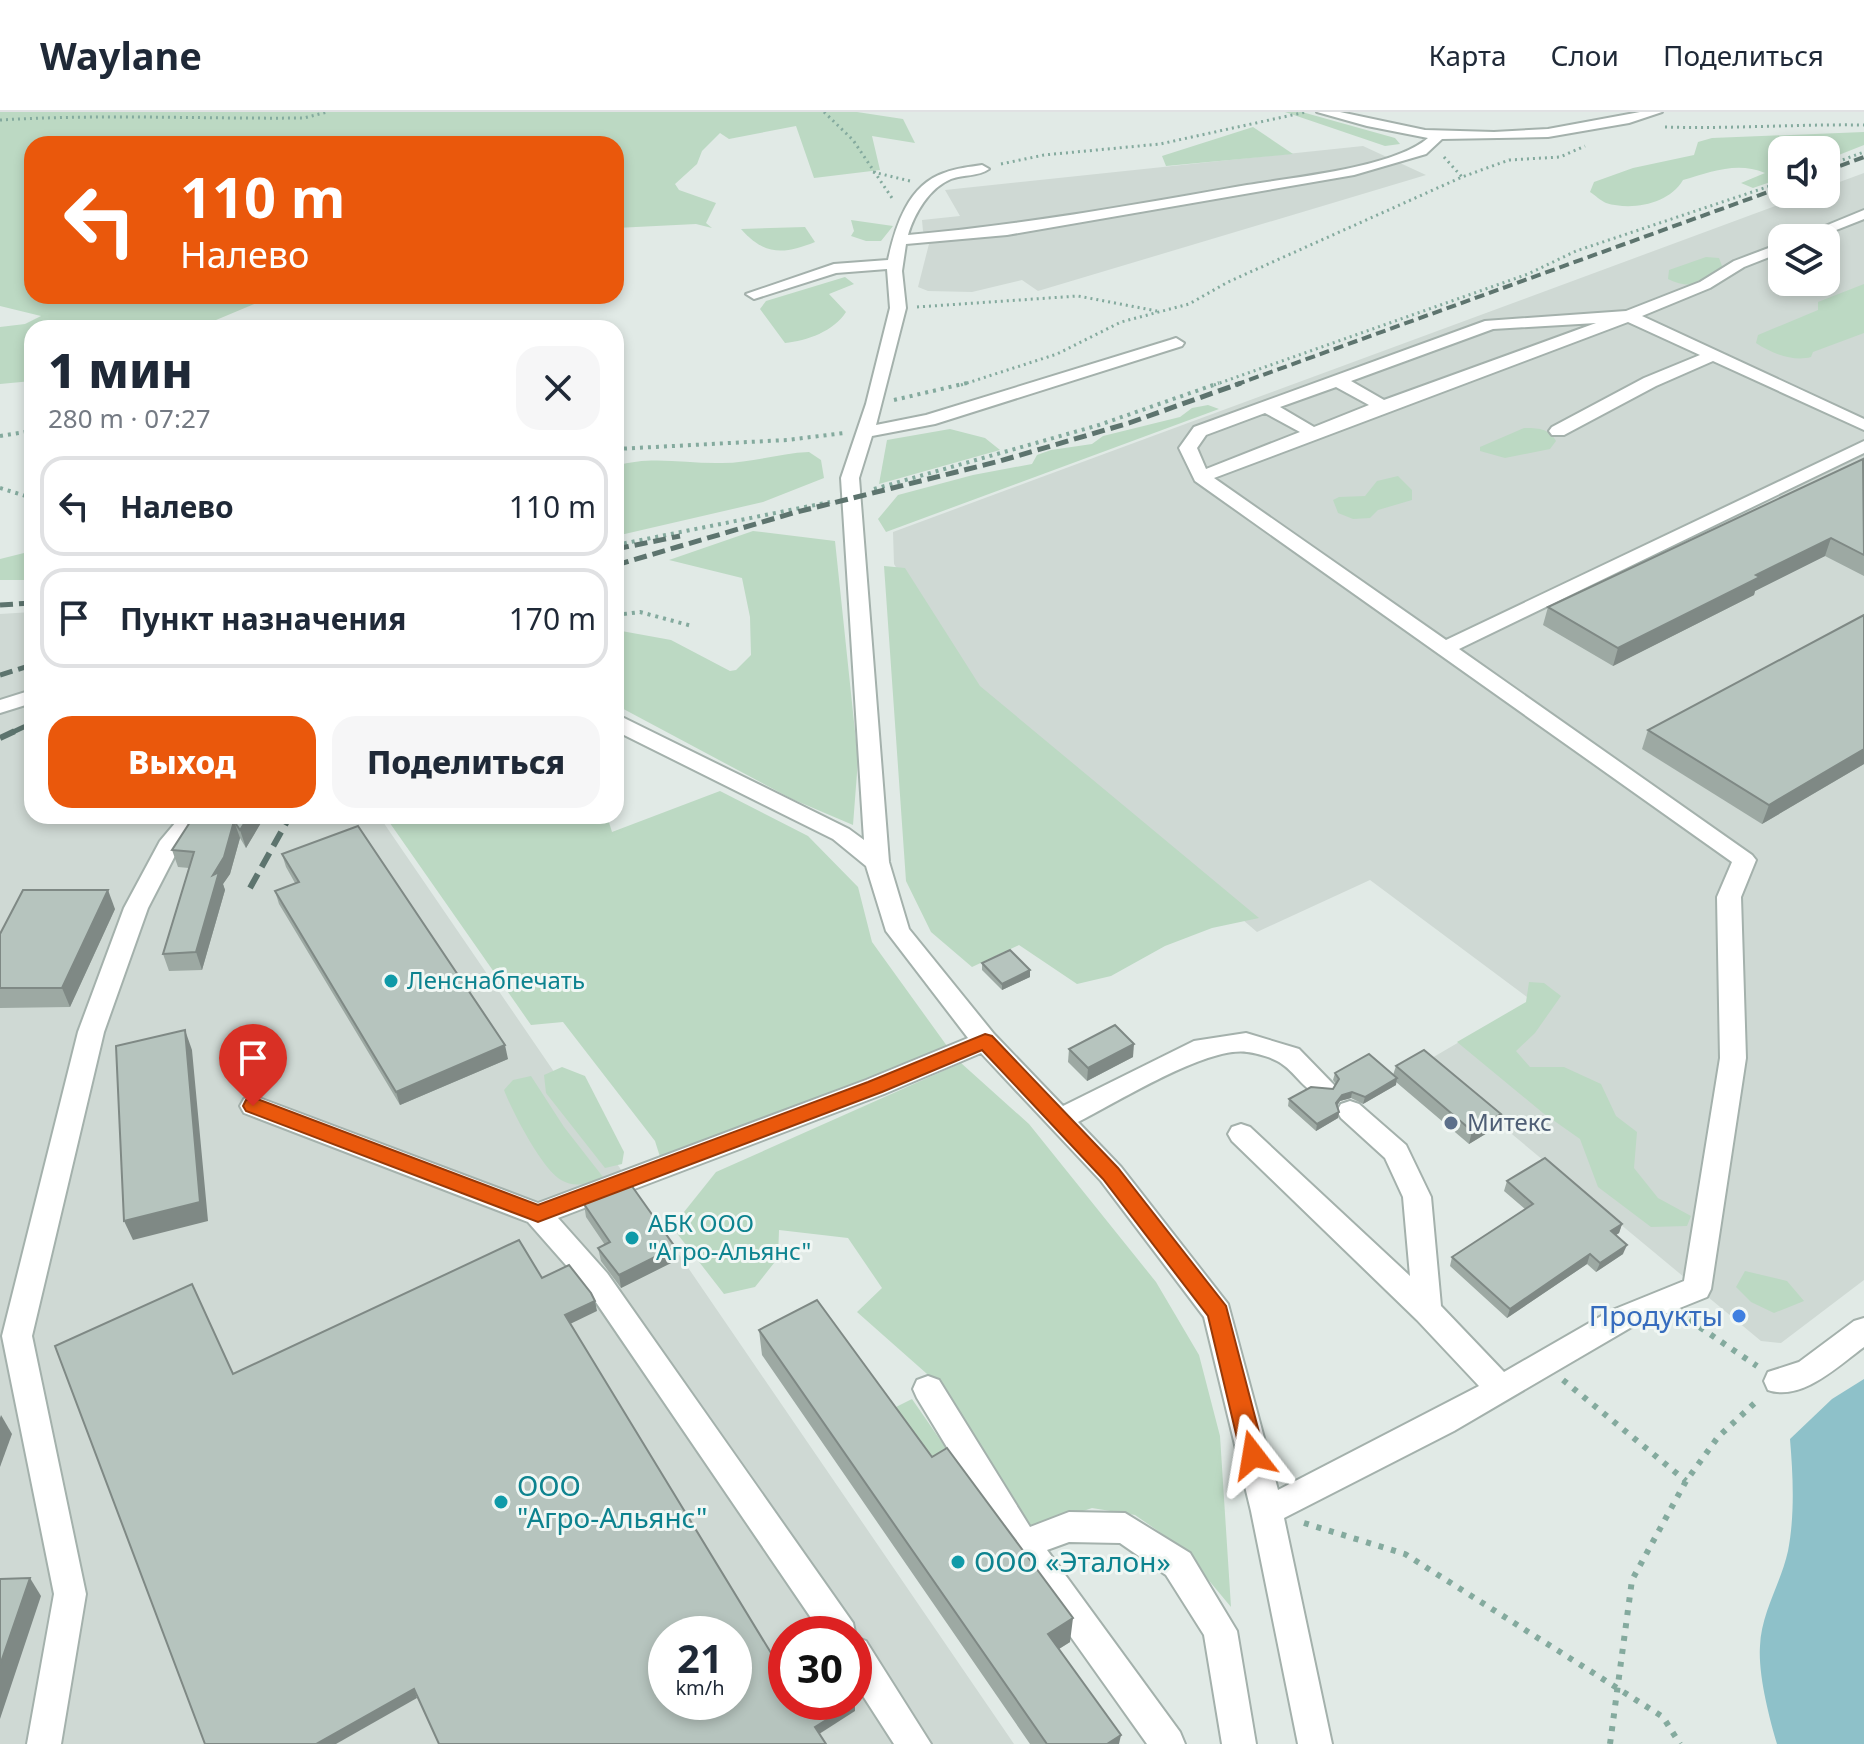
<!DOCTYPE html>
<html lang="ru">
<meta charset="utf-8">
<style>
:root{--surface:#fff;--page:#f6f6f7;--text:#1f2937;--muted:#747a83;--line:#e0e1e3;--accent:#ea580c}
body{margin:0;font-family:"Noto Sans",sans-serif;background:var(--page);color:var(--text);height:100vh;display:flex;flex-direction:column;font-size:30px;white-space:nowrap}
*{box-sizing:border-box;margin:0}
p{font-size:26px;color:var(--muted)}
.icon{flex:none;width:44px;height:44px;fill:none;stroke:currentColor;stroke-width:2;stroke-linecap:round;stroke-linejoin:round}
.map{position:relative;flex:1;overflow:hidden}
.side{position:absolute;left:24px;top:208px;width:600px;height:504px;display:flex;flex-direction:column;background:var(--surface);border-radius:24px;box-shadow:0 4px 12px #0003}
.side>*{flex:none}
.hud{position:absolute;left:24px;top:24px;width:600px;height:168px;border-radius:24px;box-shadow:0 4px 12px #0003;background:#ea580c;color:#fff;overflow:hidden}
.buttons{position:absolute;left:1768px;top:24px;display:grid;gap:16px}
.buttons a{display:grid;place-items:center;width:72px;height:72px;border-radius:16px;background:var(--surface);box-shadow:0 4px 12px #0003;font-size:40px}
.speed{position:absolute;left:648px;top:1504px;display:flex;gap:16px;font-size:40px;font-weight:700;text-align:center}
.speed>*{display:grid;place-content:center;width:104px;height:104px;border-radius:50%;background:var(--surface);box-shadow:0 4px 12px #0003;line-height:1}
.speed small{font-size:20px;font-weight:400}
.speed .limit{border:12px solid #d22;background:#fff;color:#111}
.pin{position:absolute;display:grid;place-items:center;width:68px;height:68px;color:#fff;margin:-82px -34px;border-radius:50% 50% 50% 0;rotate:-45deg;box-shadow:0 0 8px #0007}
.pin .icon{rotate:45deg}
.me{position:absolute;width:88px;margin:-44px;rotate:346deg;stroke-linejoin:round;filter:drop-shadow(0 0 6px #0008)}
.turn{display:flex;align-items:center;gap:28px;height:168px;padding:0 24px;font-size:36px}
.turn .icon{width:104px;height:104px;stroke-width:2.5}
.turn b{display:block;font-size:56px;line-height:68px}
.round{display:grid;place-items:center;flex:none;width:84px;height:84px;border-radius:24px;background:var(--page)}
.head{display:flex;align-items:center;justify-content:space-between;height:136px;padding:0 24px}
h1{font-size:48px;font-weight:800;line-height:60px}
.button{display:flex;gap:16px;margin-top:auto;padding:16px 24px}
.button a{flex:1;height:92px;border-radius:24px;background:var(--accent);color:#fff;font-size:32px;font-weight:800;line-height:92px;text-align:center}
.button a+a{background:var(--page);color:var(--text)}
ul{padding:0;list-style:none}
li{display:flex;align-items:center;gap:24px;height:100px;margin:0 16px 12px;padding:0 8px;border:4px solid var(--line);border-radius:24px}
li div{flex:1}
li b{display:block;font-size:30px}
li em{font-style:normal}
header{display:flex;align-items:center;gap:48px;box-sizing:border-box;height:112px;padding:0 40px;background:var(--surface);border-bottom:2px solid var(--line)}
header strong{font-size:38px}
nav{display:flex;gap:44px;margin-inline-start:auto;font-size:28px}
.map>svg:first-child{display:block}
.built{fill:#cfd9d4;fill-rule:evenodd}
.green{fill:#bcd9c3}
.water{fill:#8ec1c9}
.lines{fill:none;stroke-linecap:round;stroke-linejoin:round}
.minor-casing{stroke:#a4b1ac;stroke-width:4}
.path-far2{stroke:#84aa9e;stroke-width:3;stroke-dasharray:2 4;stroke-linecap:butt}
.path-far1{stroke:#84aa9e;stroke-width:4;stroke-dasharray:3 5;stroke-linecap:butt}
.path{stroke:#84aa9e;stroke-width:6;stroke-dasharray:5 8;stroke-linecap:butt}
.minor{fill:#fff;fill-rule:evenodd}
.rail-far2{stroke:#5d746e;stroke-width:4;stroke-dasharray:10 5;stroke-linecap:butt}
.rail-far1{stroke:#5d746e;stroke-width:5;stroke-dasharray:13 6;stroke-linecap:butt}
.rail{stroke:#5d746e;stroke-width:6;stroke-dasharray:16 8;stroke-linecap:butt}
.wall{fill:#9da9a3}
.shaded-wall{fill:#7f8985}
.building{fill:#b6c4be;stroke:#7f8985;stroke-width:2;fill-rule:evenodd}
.route{fill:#ea580c;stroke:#983908;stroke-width:2}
.culture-dot{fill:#0f9aa8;stroke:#f1f7f4;stroke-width:3}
.service-dot{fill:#5c6f8a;stroke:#f1f7f4;stroke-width:3}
.shop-dot{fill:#3f7fe0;stroke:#f1f7f4;stroke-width:3}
.labels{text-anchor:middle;stroke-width:6;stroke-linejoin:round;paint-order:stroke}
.culture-label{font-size:24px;fill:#0d838f;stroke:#f1f7f4;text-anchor:start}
.service-label{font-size:24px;fill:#4e5e75;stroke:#f1f7f4;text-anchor:start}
.near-shop-label{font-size:28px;fill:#366cbe;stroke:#f1f7f4;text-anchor:end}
.near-culture-label{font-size:28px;fill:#0d838f;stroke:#f1f7f4;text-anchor:start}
</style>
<header>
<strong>Waylane</strong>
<nav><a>Карта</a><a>Слои</a><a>Поделиться</a></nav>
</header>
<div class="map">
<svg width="1864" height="1632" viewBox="0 0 1864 1632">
<rect width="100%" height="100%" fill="#e1eae6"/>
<!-- built -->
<g class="built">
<path d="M1363 34 1426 63 1038 179 1022 168 972 180 928 179 918 175 930 128 923 119 922 108 960 104 945 78Z"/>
<path d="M1864 61V1168L1781 1231 1761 1229 1425 950 1531 888 1370 768 1257 820 970 574 894 452 893 420 1808 82H1826V75ZM1782 126H1826V170H1782Z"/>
<path d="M32 500V704H379L1014 1632H0V502ZM666 1522H734V1590H666ZM786 1522H854V1590H786Z"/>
</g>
<!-- green -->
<g class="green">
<path d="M0 0H857L903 7 915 31 872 24 880 58 814 66 796 14 729 27 720 21 702 39 697 52 675 72 679 78 716 91 706 111 712 116 696 112 616 116V32H32V184H312L271 185 197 216H32V269L0 272V215L25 212 41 204 0 194Z"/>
<path d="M1285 0H1302L1395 26 1400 32 1385 34Z"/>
<path d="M1253 15 1293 42 1166 54 1162 44Z"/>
<path d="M1864 20V33L1826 48V38H1782V66L1753 76 1741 71 1765 61C1737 49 1711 60 1683 68 1669 92 1632 99 1606 91 1601 89 1595 83 1590 80L1594 70 1633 56 1694 43 1698 30 1712 26Z"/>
<path d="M851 108 893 114 881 129H866L851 124 854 119Z"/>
<path d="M805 115 815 130C783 143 764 143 741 117Z"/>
<path d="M1706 145 1719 146 1725 162C1703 171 1689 178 1668 167L1669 158Z"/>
<path d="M845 165 854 172 829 182 846 200C834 219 807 229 785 231L760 197 766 189Z"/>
<path d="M1864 172V221L1813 240 1811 245C1793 250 1771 241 1756 231L1758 223 1818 198V190Z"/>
<path d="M1208 293 1219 297 886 420 878 407 898 383 973 363 1032 352 1037 343 1051 338 1092 332 1103 324 1180 305 1192 296Z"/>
<path d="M1524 316C1537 316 1549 316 1556 329L1550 337 1505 346 1480 339V335Z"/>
<path d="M950 317 985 326 1000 338 879 372 887 328Z"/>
<path d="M809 340 821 348 824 366 763 390 616 424V354C651 343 686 352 722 351 751 351 780 341 809 340Z"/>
<path d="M1398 364 1412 378V388L1378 398 1370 406 1353 407 1338 401 1333 388 1339 385 1365 384 1377 369Z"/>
<path d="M753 419 835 429 858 648 853 713 792 687 616 593V518L671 528 730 559 736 558 751 543 750 505 742 466 669 448Z"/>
<path d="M32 439V468H0V447Z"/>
<path d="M884 454 905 456 980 574 1259 806 1212 816 1165 834 1111 864 1077 872 1019 833 972 855 931 820 906 769Z"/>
<path d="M720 679 808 724 858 775 872 830 947 934 754 1015 661 1048 655 1029 563 910 531 913 385 704H481L489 710 519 704H607L612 720Z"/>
<path d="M1529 870 1544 871 1561 884 1535 921 1516 939 1530 955H1564L1601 972 1616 1004 1637 1020 1634 1056 1658 1086 1691 1104 1687 1114 1651 1115 1598 1075 1580 1027 1543 1001 1457 930 1526 890Z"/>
<path d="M961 951 1029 1012 1156 1170 1199 1243 1220 1324 1231 1495 1181 1435 1135 1403 1092 1396 1031 1417 935 1269 857 1200 882 1176 848 1126 779 1118 778 1146 755 1175 724 1182 672 1115 716 1060Z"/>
<path d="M562 955 585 964 624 1040 622 1052 605 1056 546 981 544 963Z"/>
<path d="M531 964 564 1015 603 1065C589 1071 576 1077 561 1068 542 1057 512 999 504 978L513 968Z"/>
<path d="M1745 1159 1787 1169 1804 1189 1774 1201 1751 1190 1736 1175Z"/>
<path d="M912 1287 948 1339 931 1349 894 1296Z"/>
</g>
<!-- water -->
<path class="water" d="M1864 1267V1632H1777C1769 1605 1758 1562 1760 1534 1761 1501 1781 1471 1788 1439 1795 1403 1793 1363 1790 1327L1832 1287Z"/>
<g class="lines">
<!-- minor casing -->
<g class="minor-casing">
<g id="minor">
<path d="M1317 0H1340L1425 18 1494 20 1548 17 1640 0H1662L1629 11 1548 25 1442 27 1426 42 1354 63 1007 123 906 132 902 159 906 196 876 313 926 303 1170 228 1176 226 1184 231 1182 234 935 312 872 324 859 366 889 750 909 817 994 922 1063 994 1194 929 1246 921 1299 937 1335 974 1331 981C1308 988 1299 963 1282 952 1274 946 1257 941 1247 940 1207 934 1116 991 1078 1010L1121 1055 1228 1192 1278 1378 1479 1274 1417 1208 1232 1029 1228 1022 1232 1015 1241 1012 1250 1015 1410 1164 1403 1085 1385 1046 1341 1006 1337 999 1341 992 1350 989 1359 992 1406 1033 1431 1085 1441 1194 1504 1260 1610 1199 1684 1169 1720 946 1717 785 1732 750 1195 369 1179 336 1194 315 1485 209 1626 199 1700 170 1734 149 1782 131V140L1744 155 1710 176 1642 204 1864 307V318L1713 249 1656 274 1564 323H1552L1549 319 1552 315 1644 266 1700 243 1628 210 1214 366 1446 528 1864 329V341L1459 537 1752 743 1756 748 1741 785 1746 946 1711 1177 1707 1185 1630 1216 1454 1319 1284 1406 1332 1632H1298L1251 1399 1204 1205 1101 1069 981 941 884 982 558 1106 607 1161 853 1511 856 1525 866 1529 931 1632H894L854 1570V1522H822L587 1177 528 1110 244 1001 240 994 244 987 253 984 262 987 538 1091 866 968 968 926 886 819 866 754 833 727 616 619V605L624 606 849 717 864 728 841 366 866 292 890 196 887 157 836 161 754 187 746 182 834 152 888 148C895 115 908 73 944 61 956 56 970 55 982 53L989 57C978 65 964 62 951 67 929 76 914 102 908 123 1023 113 1133 93 1247 73 1294 65 1393 56 1428 26L1367 14ZM1596 211 1384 288 1351 269 1493 217ZM1336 275 1369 293 1314 315 1280 295ZM1265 301 1300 320 1206 357 1197 336 1206 323Z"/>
<path d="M1864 98V107L1816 126H1796Z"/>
<path d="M32 578V591L0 601V588Z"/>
<path d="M181 704H204L181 732 148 796 104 920 32 1224 86 1482 61 1632H27L54 1482 2 1224 78 920 124 796 160 729Z"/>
<path d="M1864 1206V1235C1839 1253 1802 1290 1768 1278L1764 1269 1768 1260 1799 1250 1854 1209Z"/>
<path d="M928 1264 939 1268 1030 1415 1069 1400 1125 1401 1190 1441 1237 1519 1256 1632H1222L1204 1523 1166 1463 1120 1431 1069 1430 1047 1438 1180 1620 1185 1632H1147L1012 1442 917 1286 913 1277 917 1268Z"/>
</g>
</g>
<!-- path-far2 -->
<g class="path-far2">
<path d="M824 0 853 28 894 89"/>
<path d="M0 8C101 2 203 7 304 6L327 0"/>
<path d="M1665 15C1732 17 1797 12 1864 13"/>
<path d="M1444 45 1462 65"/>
<path d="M1001 52 1044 43 1160 32 1306 0"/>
<path d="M1826 54 1864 40"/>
<path d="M873 60 910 69"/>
<path d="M917 195 1078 184 1157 199"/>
<path d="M961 273 1057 242 1121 210 1189 192 1228 170 1462 65 1509 48 1560 45 1585 34"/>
<path d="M1214 273 1528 162 1576 139 1782 70"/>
</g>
<!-- path-far1 -->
<g class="path-far1">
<path d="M894 288 967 271"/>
<path d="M0 324 32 319"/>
<path d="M616 337 787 328 844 321"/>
<path d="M0 376 32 386"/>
<path d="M874 377 1099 313 1219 271"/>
<path d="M616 433 830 390"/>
<path d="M616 503 640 500 692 514"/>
</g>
<!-- path -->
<g class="path">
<path d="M1689 1208 1757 1254"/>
<path d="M1563 1268 1686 1369"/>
<path d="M1304 1411 1405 1442 1663 1605 1680 1632"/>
<path d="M1610 1632 1632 1468 1686 1369 1718 1325 1759 1287"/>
</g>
<!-- minor -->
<use href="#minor" class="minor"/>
<!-- rail-far2 -->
<g class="rail-far2">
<path d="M1826 59 1864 45"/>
<path d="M1235 273 1782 75"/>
</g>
<!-- rail-far1 -->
<g class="rail-far1">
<path d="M616 437 680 424"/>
<path d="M616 453 793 401 1000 349 1129 311 1241 271"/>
<path d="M0 493 32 491"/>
<path d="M0 563 32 553"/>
<path d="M13 620 32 611"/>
</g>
<!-- rail -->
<g class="rail">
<path d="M0 626 17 618"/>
<path d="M250 776 290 704"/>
</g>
</g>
<!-- wall -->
<g class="wall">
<path d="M1864 347V464L1825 444 1755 479 1754 483 1613 554 1543 513 1548 495Z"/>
<path d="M1864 503V652L1762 712 1642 637 1648 618Z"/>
<path d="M194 704H265L246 736 240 726 230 762 223 772 225 778 202 858 169 859 163 842 189 756 178 755 172 738Z"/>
<path d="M282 742 508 947 400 993 279 792 275 779 295 771 286 755Z"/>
<path d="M115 797 70 895 0 896V822Z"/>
<path d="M982 851 1030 858V865L1002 878 982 858Z"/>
<path d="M1069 937 1133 945 1087 969 1068 950Z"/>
<path d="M1396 954 1497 1015 1469 1032 1396 970V973L1363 992 1351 986 1340 989 1337 994 1339 1000 1338 1006 1316 1019 1288 994 1289 987 1333 977 1336 972 1333 968 1335 961 1393 963Z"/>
<path d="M1507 1069 1622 1112 1619 1121 1616 1123 1623 1142 1596 1160 1587 1152 1507 1206 1450 1154 1452 1145 1525 1097 1504 1079Z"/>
<path d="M584 1092 675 1135 677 1148 621 1176 601 1149 598 1136 605 1133 586 1105Z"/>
<path d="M759 1218 932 1345 1070 1530 1059 1537 1119 1632H1030L762 1243Z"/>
</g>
<!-- shaded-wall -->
<g class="shaded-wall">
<path d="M1831 426 1825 444 1755 479 1754 483 1613 554 1618 536 1756 463Z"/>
<path d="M1864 637V652L1762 712 1769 693Z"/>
<path d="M249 704H265L246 736 240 718Z"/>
<path d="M234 709 240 726 230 762 223 772 225 778 202 858 196 840 213 763Z"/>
<path d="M108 778 115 797 70 895 62 876Z"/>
<path d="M1030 858V865L1002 878V872Z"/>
<path d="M185 918 192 938 208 1109 133 1128 124 1109Z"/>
<path d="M1134 932 1133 945 1087 969 1088 956Z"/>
<path d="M505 933 508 947 400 993 396 980Z"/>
<path d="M1397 966 1396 973 1363 992 1365 985Z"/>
<path d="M1352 980 1351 986 1340 989 1334 998 1336 991 1342 983Z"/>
<path d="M1339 1000 1338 1006 1316 1019 1317 1012Z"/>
<path d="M1501 1002 1497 1015 1469 1032 1472 1019Z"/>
<path d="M1622 1112 1619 1121 1607 1129 1611 1119Z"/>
<path d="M1627 1133 1623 1142 1596 1160 1600 1151Z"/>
<path d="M675 1135 677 1148 621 1176 619 1163Z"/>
<path d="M1590 1142 1587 1152 1507 1206 1510 1197Z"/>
<path d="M595 1189 597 1199 568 1213 565 1203Z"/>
<path d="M1 1303 12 1322 0 1355V1306Z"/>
<path d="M30 1466 41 1484 0 1607V1553Z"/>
<path d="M1073 1506 1070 1530 1046 1545 1048 1522Z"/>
<path d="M414 1577 417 1586 336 1632H316Z"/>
<path d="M855 1590V1599L816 1624 815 1615Z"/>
<path d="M1121 1623 1119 1632H1107Z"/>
</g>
<!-- building -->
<g class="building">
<path d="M1863 347 1864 443 1831 426 1756 463 1760 465 1618 536 1548 495Z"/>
<path d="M1864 503V637L1769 693 1648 618Z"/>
<path d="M194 704H249L240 718 234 709 224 745 213 763 219 760 196 840 163 842 194 740 172 738Z"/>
<path d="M358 714 505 933 396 980 275 779 299 770 282 742Z"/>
<path d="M23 778H108L62 876H0V822Z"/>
<path d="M1010 838 1030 858 1002 872 982 851Z"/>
<path d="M1115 913 1134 932 1088 956 1069 937Z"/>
<path d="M185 918 200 1090 124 1109 116 934Z"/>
<path d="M1424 938 1501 1002 1472 1019 1396 954Z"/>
<path d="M1369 942 1397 966 1365 985 1352 980 1342 983 1336 991 1339 1000 1317 1012 1289 987 1311 975 1333 977 1339 967 1335 961Z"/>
<path d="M1545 1046 1622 1112 1611 1119 1627 1133 1600 1151 1590 1142 1510 1197 1452 1145 1533 1092 1507 1069Z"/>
<path d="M629 1070 675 1135 619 1163 598 1136 610 1130 584 1092Z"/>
<path d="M519 1128 542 1166 569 1153 591 1181 595 1189 565 1203 782 1559 786 1557V1590H854V1589L855 1590 815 1615 826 1632H439L414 1577 316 1632H205L55 1234 192 1172 233 1262ZM666 1522H734V1590H666Z"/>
<path d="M817 1188 932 1345 947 1336 1073 1506 1048 1522 1121 1623 1107 1632H1047L759 1218Z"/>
<path d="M30 1466 0 1553V1467Z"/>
</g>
<!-- route -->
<path class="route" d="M985 922 992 924 1118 1056 1226 1194 1265 1343 1261 1350 1253 1353 1245 1350 1241 1343 1208 1204 1103 1067 982 938 882 980 538 1110 246 999 243 994 246 988H260L538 1093 868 970Z"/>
<!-- markers -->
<g class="culture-dot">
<circle cx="391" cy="869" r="8"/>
<circle cx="632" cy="1126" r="8"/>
<circle cx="501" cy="1390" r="8"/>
<circle cx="958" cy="1450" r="8"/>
</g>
<circle class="service-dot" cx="1451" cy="1011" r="8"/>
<circle class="shop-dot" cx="1739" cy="1204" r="8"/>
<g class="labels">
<!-- culture labels -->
<g class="culture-label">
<text x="407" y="877">Ленснабпечать</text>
<text x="648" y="1120">АБК ООО<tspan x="648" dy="28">"Агро-Альянс"</tspan></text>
</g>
<!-- service labels -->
<g class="service-label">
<text x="1467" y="1019">Митекс</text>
</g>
<!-- near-shop labels -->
<g class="near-shop-label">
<text x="1723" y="1214">Продукты</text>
</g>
<!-- near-culture labels -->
<g class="near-culture-label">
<text x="517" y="1384">ООО<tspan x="517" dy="32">"Агро-Альянс"</tspan></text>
<text x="974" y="1460">ООО «Эталон»</text>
</g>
</g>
</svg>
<div class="buttons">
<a><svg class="icon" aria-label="sound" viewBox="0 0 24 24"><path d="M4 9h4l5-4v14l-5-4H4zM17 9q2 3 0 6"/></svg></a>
<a><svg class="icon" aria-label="layers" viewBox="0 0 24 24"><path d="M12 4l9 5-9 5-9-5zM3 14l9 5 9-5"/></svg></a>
</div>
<div class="speed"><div>21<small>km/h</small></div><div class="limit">30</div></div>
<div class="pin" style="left:253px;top:994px;background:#d93025"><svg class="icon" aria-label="arrive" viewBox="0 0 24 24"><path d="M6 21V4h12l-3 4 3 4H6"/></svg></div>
<svg class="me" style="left:1253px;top:1343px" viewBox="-20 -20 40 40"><path d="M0-17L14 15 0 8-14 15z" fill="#ea580c" stroke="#fff" stroke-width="4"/></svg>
<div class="hud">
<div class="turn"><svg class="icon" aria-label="left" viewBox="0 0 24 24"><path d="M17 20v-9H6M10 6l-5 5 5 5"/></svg><div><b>110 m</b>Налево</div></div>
</div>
<section class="side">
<div class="head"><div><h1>1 мин</h1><p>280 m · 07:27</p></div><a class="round"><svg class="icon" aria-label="close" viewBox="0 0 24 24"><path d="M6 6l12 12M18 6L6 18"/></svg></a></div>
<ul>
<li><svg class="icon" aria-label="left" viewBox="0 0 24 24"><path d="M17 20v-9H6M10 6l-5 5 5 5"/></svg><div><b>Налево</b></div><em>110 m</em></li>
<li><svg class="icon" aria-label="arrive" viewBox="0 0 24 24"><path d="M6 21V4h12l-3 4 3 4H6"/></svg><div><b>Пункт назначения</b></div><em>170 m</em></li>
</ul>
<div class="button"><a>Выход</a><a>Поделиться</a></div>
</section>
</div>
